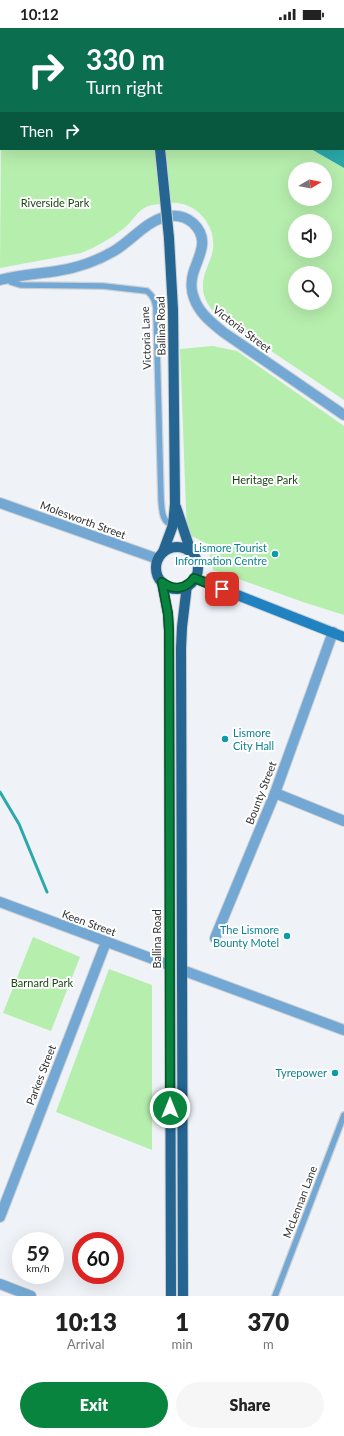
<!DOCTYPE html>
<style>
:root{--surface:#fff;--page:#f6f6f6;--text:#222;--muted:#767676;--accent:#08843e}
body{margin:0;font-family:Lato,sans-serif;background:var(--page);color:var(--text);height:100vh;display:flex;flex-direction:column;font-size:15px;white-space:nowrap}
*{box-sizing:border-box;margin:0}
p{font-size:13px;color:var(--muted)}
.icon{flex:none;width:22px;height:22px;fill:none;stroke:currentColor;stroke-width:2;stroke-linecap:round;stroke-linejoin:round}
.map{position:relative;height:1268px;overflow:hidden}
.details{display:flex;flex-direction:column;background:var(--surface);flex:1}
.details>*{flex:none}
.banner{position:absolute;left:0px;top:0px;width:344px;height:122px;box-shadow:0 4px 16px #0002;background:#0b6e4f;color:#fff;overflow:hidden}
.needle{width:26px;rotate:80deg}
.controls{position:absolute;left:288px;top:134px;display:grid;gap:8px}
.controls a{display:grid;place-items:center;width:44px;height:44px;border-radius:50%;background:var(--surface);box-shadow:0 4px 16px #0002;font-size:20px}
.speed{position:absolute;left:12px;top:1204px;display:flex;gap:8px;font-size:20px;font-weight:700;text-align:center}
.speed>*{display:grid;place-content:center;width:52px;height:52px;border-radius:50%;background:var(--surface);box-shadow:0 4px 16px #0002;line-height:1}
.speed small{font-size:10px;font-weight:400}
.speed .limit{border:6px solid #d22;background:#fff;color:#111}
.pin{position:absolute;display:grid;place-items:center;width:34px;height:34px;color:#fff;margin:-17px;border-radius:8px;box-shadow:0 2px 6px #0006}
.me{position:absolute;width:44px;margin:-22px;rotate:0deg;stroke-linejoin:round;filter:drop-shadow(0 0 3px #0008)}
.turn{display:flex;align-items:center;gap:14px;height:84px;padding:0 20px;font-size:18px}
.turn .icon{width:52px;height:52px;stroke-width:2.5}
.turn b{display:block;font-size:28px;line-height:34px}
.then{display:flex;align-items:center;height:38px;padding:0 20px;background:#0003;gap:8px;font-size:15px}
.eta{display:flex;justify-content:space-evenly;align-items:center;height:68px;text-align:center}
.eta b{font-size:24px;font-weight:800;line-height:28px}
.button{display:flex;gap:8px;margin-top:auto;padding:8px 20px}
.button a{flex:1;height:46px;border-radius:24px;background:var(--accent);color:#fff;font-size:16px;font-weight:800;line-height:46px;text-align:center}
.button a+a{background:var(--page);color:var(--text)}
.status{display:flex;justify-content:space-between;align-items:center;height:28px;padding:0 20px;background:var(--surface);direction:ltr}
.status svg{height:11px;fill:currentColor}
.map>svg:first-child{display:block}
.green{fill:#b6eead;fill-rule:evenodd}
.water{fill:#2ba8aa}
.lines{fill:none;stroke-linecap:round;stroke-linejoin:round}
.stream{stroke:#2ba8aa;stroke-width:3}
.lane-casing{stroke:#cdd0d4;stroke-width:8}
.street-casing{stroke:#cdd0d4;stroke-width:12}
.secondary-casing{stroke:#cdd0d4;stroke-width:12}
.primary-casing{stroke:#cdd0d4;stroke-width:12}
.lane{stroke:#72a8d3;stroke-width:5.5}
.street{stroke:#72a8d3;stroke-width:10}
.secondary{stroke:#2082c0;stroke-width:10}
.primary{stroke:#246592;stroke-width:10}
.primary-bridge-casing{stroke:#cdd0d4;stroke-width:12;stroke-linecap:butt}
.primary-bridge{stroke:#246592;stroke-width:10}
.route-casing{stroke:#055628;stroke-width:10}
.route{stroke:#08843e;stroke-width:7}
.culture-dot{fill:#0f9aa8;stroke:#fff;stroke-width:1.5}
.labels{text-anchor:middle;stroke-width:4;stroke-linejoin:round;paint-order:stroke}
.park-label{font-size:11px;fill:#194712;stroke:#fff}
.street-label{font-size:11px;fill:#303133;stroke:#fff}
.culture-label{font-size:11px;fill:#0d838f;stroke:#fff;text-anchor:end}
</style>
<div class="status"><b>10:12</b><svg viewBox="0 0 49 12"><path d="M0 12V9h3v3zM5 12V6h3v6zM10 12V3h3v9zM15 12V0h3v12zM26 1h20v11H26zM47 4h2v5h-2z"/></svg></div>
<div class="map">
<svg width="344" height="1268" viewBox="0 0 344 1268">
<rect width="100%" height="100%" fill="#eff3f7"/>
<!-- green -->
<g class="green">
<path d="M1 105V121H311L344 140V372L216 286C209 279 203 270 203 259 202 246 211 234 213 221 216 200 200 178 178 175 170 174 161 176 153 177 138 179 134 193 123 201 110 211 96 219 81 225L0 240ZM295 141H325V171H295ZM295 193H325V223H295ZM295 245H325V275H295Z"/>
<path d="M213 318 237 323 344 398V587L303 574 213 542 208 516 187 506 180 321Z"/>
<path d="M33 909 80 929 51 1003 3 985Z"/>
<path d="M109 941 152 957V1122L56 1084Z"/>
</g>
<!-- water -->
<g class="water">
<path d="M0 0H333L336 1H1L0 106Z"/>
<path d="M343 4 344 5V140L311 121H343Z"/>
</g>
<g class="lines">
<!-- stream -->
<path class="stream" d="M0 764 19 796 47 864"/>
<!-- lane casing -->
<g class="lane-casing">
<g id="lane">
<path d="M8 250 11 254 21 257 103 258 147 263C153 268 155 272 156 280L161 471C162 480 161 495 173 497"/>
<path d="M275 1268 344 1087"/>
</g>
</g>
<!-- street casing -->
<g class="street-casing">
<g id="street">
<path d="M0 252C19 247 38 246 57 243 77 240 97 233 114 223 133 212 147 191 170 188 179 187 187 190 193 195 211 212 198 228 193 246 191 253 191 263 194 270 199 285 211 294 223 304L344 387"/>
<path d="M0 475 158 531"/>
<path d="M275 765 344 793"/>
<path d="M0 874 169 937"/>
<path d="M215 910 275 765 333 604"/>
<path d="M182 942 344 1002"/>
<path d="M0 1189 106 914"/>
<path d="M0 1256 31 1268"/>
</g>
</g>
<!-- secondary casing -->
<g class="secondary-casing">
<path id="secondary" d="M194 550 344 609"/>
</g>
<!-- primary casing -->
<g class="primary-casing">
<g id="primary">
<path d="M149 0V1"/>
<path d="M176 479 191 524"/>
<circle cx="177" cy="540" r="21"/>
<path d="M163 524 173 497 175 476 173 282 169 210"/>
<path d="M162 555 168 586 169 603 171 1268"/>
<path d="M183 1268 181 620 182 599 187 557"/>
</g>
</g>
<!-- lane -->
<use href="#lane" class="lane"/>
<!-- street -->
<use href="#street" class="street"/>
<!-- secondary -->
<use href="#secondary" class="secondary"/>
<!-- primary -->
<use href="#primary" class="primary"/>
<!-- primary-bridge casing -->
<g class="primary-bridge-casing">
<path id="primary-bridge" d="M160 121 169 210"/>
</g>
<!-- primary-bridge -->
<use href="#primary-bridge" class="primary-bridge"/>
</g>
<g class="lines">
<!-- route casing -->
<g class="route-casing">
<path id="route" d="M170 1080 169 602 168 586 162 554C174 563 186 561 194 550L222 561"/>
</g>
<!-- route -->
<use href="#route" class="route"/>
</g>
<!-- markers -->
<g class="culture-dot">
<circle cx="275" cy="526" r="4"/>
<circle cx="225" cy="711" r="4"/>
<circle cx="287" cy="908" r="4"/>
<circle cx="335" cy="1045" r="4"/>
</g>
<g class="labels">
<!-- park labels -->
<g class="park-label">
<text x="55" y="179">Riverside Park</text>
<text x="265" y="456">Heritage Park</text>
<text x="42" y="959">Barnard Park</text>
</g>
<!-- street labels -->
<g class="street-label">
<text transform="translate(161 298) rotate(-91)" y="4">Ballina Road</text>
<text transform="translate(242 301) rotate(37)" y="4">Victoria Street</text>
<text transform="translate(146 310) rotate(-92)" y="4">Victoria Lane</text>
<text transform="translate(83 492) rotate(20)" y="4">Molesworth Street</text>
<text transform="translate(261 765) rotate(-69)" y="4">Bounty Street</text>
<text transform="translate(89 895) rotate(20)" y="4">Keen Street</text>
<text transform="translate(157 911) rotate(-90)" y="4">Ballina Road</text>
<text transform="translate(41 1047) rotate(-69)" y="4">Parkes Street</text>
<text transform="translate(300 1174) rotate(-69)" y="4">McLennan Lane</text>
</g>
<!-- culture labels -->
<g class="culture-label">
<text x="267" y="524">Lismore Tourist<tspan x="267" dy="13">Information Centre</tspan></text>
<text x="233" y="709" text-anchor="start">Lismore<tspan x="233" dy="13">City Hall</tspan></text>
<text x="279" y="906">The Lismore<tspan x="279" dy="13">Bounty Motel</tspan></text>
<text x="327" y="1049">Tyrepower</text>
</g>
</g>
</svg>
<div class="controls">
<a><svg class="needle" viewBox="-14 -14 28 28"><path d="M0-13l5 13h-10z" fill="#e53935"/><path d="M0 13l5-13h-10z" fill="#767676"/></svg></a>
<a><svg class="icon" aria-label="sound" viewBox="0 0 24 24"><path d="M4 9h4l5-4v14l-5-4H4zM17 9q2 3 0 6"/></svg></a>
<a><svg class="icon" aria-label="search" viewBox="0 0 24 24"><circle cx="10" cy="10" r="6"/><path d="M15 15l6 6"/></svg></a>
</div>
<div class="speed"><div>59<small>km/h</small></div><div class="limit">60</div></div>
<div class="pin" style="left:222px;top:561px;background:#d93025"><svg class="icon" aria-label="arrive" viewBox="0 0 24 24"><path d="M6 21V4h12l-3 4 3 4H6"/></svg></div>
<svg class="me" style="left:170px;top:1080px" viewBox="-20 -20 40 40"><circle r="17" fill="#08843e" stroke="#fff" stroke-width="3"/><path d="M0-11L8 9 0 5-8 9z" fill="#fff"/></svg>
<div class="banner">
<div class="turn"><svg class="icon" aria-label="right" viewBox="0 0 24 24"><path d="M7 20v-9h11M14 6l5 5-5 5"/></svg><div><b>330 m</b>Turn right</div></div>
<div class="then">Then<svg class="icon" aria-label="right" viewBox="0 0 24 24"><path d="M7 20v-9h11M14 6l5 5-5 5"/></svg></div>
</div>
</div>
<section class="details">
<div class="eta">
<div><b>10:13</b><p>Arrival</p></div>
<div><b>1</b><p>min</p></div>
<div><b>370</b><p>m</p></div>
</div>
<div class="button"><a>Exit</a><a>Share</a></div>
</section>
